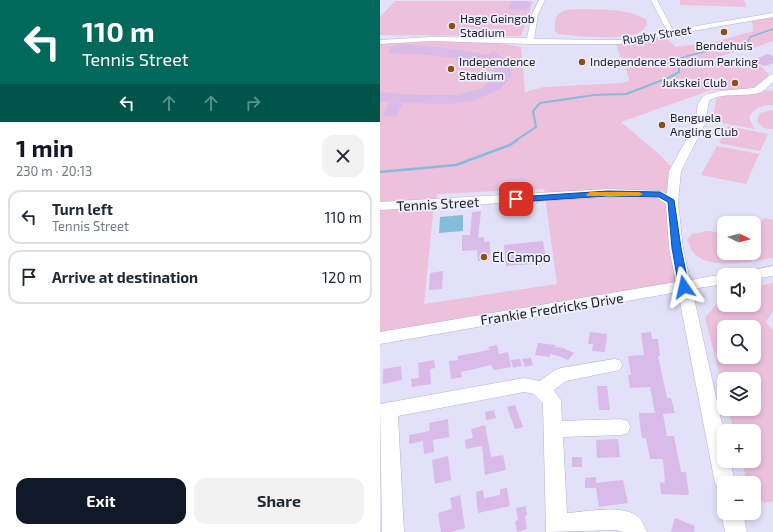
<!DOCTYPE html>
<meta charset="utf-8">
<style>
:root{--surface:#fff;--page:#f2f2f3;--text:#1f2937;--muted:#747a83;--line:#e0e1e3;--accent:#111827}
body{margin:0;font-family:"Exo 2",sans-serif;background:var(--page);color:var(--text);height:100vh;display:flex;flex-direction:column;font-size:15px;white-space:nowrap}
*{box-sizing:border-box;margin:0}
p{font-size:13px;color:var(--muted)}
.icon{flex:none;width:22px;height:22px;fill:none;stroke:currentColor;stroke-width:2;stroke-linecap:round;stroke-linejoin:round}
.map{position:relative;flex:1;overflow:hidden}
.sheet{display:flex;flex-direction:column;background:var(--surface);width:380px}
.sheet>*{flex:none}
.hud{background:#00695c;color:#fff;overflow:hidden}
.needle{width:26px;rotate:96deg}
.buttons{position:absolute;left:337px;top:216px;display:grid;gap:8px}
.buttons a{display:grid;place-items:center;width:44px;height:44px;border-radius:8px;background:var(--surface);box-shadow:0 2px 6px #0003;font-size:20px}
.pin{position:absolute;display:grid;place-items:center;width:34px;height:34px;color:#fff;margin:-17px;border-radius:8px;box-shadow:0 2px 6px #0006}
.me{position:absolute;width:44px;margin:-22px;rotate:349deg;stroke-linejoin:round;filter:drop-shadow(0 0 3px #0008)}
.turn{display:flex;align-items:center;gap:14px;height:84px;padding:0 16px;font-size:18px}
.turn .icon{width:52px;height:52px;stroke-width:2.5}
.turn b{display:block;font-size:28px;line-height:34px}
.lanes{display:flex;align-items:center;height:38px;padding:0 16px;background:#0003;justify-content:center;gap:20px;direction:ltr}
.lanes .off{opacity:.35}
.round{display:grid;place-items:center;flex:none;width:42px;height:42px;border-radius:12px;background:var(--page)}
.overview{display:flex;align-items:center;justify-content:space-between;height:68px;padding:0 16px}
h1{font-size:24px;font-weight:700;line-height:30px;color:var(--accent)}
.primary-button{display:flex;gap:8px;margin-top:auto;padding:8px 16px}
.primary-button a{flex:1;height:46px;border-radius:12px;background:var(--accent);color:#fff;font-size:16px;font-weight:700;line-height:46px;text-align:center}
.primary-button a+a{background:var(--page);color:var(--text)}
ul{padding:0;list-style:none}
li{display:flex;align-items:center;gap:12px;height:54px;margin:0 8px 6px;padding:0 8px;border:2px solid var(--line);border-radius:12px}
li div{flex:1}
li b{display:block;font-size:15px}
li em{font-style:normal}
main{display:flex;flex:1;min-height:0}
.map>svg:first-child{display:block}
.green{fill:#edc0dc;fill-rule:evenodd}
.water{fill:#86bcdb}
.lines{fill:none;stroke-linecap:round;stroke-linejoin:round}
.stream-far2{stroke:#86bcdb;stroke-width:1.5}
.stream-far1{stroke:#86bcdb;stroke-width:2}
.stream{stroke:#86bcdb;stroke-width:2.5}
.building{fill:#d9bae9}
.minor-casing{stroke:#b6b5cc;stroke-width:1}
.minor{fill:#fff;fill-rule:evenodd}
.route{fill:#1a73e8;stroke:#114b97}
.slow{fill:#f59e0b}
.poi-dot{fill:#8c5011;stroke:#f0effe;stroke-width:1.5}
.labels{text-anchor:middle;stroke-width:3.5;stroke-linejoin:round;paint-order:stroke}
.far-poi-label{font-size:12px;fill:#1f1f27;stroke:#f0effe;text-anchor:start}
.far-street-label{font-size:12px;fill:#1f1f27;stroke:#f0effe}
.street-label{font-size:14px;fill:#1f1f27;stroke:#f0effe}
.poi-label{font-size:14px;fill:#1f1f27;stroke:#f0effe;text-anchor:start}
</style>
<main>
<section class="sheet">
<div class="hud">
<div class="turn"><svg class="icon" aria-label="left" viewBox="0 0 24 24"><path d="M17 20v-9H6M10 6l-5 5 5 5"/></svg><div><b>110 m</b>Tennis Street</div></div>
<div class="lanes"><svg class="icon" aria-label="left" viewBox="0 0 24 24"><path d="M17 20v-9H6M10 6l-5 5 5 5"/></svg><svg class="icon off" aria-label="ahead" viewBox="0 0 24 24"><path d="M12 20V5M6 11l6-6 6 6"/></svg><svg class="icon off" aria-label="ahead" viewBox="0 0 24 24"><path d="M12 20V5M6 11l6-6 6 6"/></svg><svg class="icon off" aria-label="right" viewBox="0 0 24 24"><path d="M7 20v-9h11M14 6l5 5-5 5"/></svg></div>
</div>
<div class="overview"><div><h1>1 min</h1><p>230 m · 20:13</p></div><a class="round"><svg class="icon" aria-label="close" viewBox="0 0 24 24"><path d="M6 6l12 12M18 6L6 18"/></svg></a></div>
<ul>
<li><svg class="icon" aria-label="left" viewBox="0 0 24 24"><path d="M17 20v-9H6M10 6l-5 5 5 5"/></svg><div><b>Turn left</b><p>Tennis Street</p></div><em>110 m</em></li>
<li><svg class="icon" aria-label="arrive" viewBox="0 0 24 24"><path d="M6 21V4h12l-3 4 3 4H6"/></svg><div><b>Arrive at destination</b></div><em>120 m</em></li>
</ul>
<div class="primary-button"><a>Exit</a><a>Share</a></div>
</section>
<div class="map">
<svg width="393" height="532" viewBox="0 0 393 532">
<rect width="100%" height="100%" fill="#e2e1f9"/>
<!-- green -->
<g class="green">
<path d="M300 0H364L366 7 300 5Z"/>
<path d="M15 1H150L153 2 141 36 0 35V17Z"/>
<path d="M192 9C218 10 243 7 266 19L267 25C263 30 260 33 254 35 238 40 196 36 178 34L175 31C174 16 177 12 192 9Z"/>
<path d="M393 17V41L374 48 353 52 326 62 379 65 388 73 389 76 371 90H331L241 122 280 155 295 171 304 287 0 337V44C43 42 99 37 141 47L145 92 164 87 242 83 248 81 249 78 236 44 285 37 296 47 335 42 373 31 372 21ZM164 189 177 284 44 304 54 204 57 194Z"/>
<path d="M385 90 393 91V105C382 105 375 107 369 117L374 129 333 121 336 99 345 95 382 93Z"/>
<path d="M393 110V129L383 128 377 121 380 113Z"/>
<path d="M348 126 388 134 380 151 339 143Z"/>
<path d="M337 146 379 154 366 184 321 175Z"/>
<path d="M385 218 393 220V258C372 261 328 272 312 251 310 248 309 243 307 240L312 234 328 231 344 233V253H374V228Z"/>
<path d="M393 283V311L386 322 393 331V501L384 503 374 496V483H367L362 461H374V431H354L348 409H374V379H344V391L325 318 344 295V305H374V287ZM344 327H374V357H344Z"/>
</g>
<!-- water -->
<path class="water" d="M83 215V231L59 233 60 217Z"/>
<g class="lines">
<!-- stream-far2 -->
<path class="stream-far2" d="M297 62 296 60C319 50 344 50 368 42L370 37 393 29"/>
<!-- stream-far1 -->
<path class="stream-far1" d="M135 141 156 127 153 111 160 103 214 95 246 94 288 78 299 72V66L297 61"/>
<!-- stream -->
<path class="stream" d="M0 172 76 165 130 145 137 140"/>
</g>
<!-- building -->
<g class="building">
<path d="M131 1H150L149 7 146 10H129Z"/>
<path d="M26 44 75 49 108 55 114 51 129 65 131 73V77L119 90 92 101 68 104 23 103 16 116H2L10 102 0 101V92L36 95H76L100 89 107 84 114 77V68L106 63 52 55 8 53 13 45Z"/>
<path d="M388 54 393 56V63L385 66 370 61Z"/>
<path d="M101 211 98 238 104 237V242L110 241V251L109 260 98 261 97 250 82 251V235H90L92 212Z"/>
<path d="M163 241 167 263 126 266 124 245Z"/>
<path d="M63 271 62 289 49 290 50 273Z"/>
<path d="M210 332 227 334 225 352 212 351 213 344H208Z"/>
<path d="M271 332 272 339H278L280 356H278L287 398H291L295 413 283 414 287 436H294L301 472H306L309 495 281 494 280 482 285 483 283 459H270L266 438H262L260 426 259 413H275L270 387 250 388 248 375H251L248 356 264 355 261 333Z"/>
<path d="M158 343 176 345 175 347 183 348 194 353 188 360 179 356 170 354V357L155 355Z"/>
<path d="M117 345 119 354 128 352 131 367 114 370 111 365 81 372 82 377 71 379 69 361 78 360V356L109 350 108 347Z"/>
<path d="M151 358 153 365 145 367 142 359Z"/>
<path d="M140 359 142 366 133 368 131 360Z"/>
<path d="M54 360 55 368 50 369 51 384 32 387 31 379 39 378 38 363Z"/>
<path d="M21 366 22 380 3 384V369Z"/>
<path d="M217 386H227L230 410H219Z"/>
<path d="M135 405 143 427 135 429 127 407Z"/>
<path d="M114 410 116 418 106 420 105 412Z"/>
<path d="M68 419 69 437 53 440 54 452 44 454 43 441 29 444V435L50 431 49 423Z"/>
<path d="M105 425 111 457 123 455 126 470 105 475 102 446 86 449 85 440 93 438 91 429Z"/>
<path d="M238 439 240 457 217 458 216 440Z"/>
<path d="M68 456 71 480 55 484 52 460Z"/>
<rect x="192" y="457" width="10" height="10"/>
<path d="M216 477V483L243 480 248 503 219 507 216 488H205V478Z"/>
<path d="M127 488 130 506 98 513 96 492 103 490 104 498 120 495V489Z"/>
<path d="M80 495 85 528 71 532H61L58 513 72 509 70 498Z"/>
<path d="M146 506 147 515 145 516 147 529 137 532 135 521 138 520 136 508Z"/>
<path d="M295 518 315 526 314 532H291Z"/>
</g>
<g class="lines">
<!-- minor casing -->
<g class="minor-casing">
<g id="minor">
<path d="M159 0H165L158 14 154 39 239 40 287 31 271 0H277L293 30 393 13V17L239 44H150L51 41 0 44V40L51 37 147 38 152 14Z"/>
<path d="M393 74V82C389 85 384 92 378 93 366 97 339 92 329 101L325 124 301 171 298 202 303 248 310 280 344 274 347 275H344V284L312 289 344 433V461H350L355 483H344V492L338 490 335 483 298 292 0 344V332L296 282 289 248 286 204 277 198 228 197 0 210V202L228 189 280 191 287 194 289 171 315 124 318 104 322 98 325 95 340 91 374 88 390 75Z"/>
<path d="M393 266V276L374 279V275H362L364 272Z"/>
<path d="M234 359 240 360 242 365 240 370 186 381 174 390 181 401 182 421 241 419 248 421 250 427 248 433 241 435 183 437 187 513C204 512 243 504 257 516 262 520 264 526 267 532H243L237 530 166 532 163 403 154 394 144 392 18 416 24 532H2L0 404 144 378 160 381 175 370 181 368Z"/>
<path d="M344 507V513H363L367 532H345L341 513Z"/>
</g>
</g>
<!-- minor -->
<use href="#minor" class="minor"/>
</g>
<!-- route -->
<path class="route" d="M228 191 280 192 294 200 301 248 309 287 307 290 304 291 299 287 292 248 288 202 279 197 228 196 136 202 132 199 136 197Z"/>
<!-- slow -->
<path class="slow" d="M210 192H259L263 194 259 196H207L206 195Z"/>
<!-- markers -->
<g class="poi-dot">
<circle cx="72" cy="26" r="4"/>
<circle cx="344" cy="32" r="4"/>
<circle cx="202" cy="62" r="4"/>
<circle cx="71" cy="69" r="4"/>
<circle cx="355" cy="83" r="4"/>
<circle cx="282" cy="125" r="4"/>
<circle cx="104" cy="257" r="4"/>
</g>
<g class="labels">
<!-- far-poi labels -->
<g class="far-poi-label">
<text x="80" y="23">Hage Geingob<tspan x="80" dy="14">Stadium</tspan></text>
<text x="344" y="50" text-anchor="middle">Bendehuis</text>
<text x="79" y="66">Independence<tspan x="79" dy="14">Stadium</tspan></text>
<text x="210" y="66">Independence Stadium Parking</text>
<text x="347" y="87" text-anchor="end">Jukskei Club</text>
<text x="290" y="122">Benguela<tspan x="290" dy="14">Angling Club</tspan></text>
</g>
<!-- far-street labels -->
<g class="far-street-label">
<text transform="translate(277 35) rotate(-9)" y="4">Rugby Street</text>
</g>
<!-- street labels -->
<g class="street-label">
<text transform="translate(58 204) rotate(-3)" y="5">Tennis Street</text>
<text transform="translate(172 309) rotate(-9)" y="5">Frankie Fredricks Drive</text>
</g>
<!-- poi labels -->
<g class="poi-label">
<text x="112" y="262">El Campo</text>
</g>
</g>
</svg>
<div class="buttons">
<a><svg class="needle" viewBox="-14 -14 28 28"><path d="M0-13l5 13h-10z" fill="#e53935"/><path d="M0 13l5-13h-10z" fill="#747a83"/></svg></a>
<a><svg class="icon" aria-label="sound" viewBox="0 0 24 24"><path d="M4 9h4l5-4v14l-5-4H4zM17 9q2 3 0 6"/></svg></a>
<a><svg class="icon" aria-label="search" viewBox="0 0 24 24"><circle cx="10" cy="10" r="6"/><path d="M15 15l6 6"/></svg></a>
<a><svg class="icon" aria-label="layers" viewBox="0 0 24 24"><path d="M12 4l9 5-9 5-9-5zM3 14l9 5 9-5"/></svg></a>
<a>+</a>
<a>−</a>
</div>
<div class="pin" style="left:136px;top:199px;background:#d93025"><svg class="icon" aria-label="arrive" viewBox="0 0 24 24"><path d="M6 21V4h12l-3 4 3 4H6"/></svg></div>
<svg class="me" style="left:304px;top:287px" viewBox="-20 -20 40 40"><path d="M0-17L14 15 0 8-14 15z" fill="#1a73e8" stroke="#fff" stroke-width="4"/></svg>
</div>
</main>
